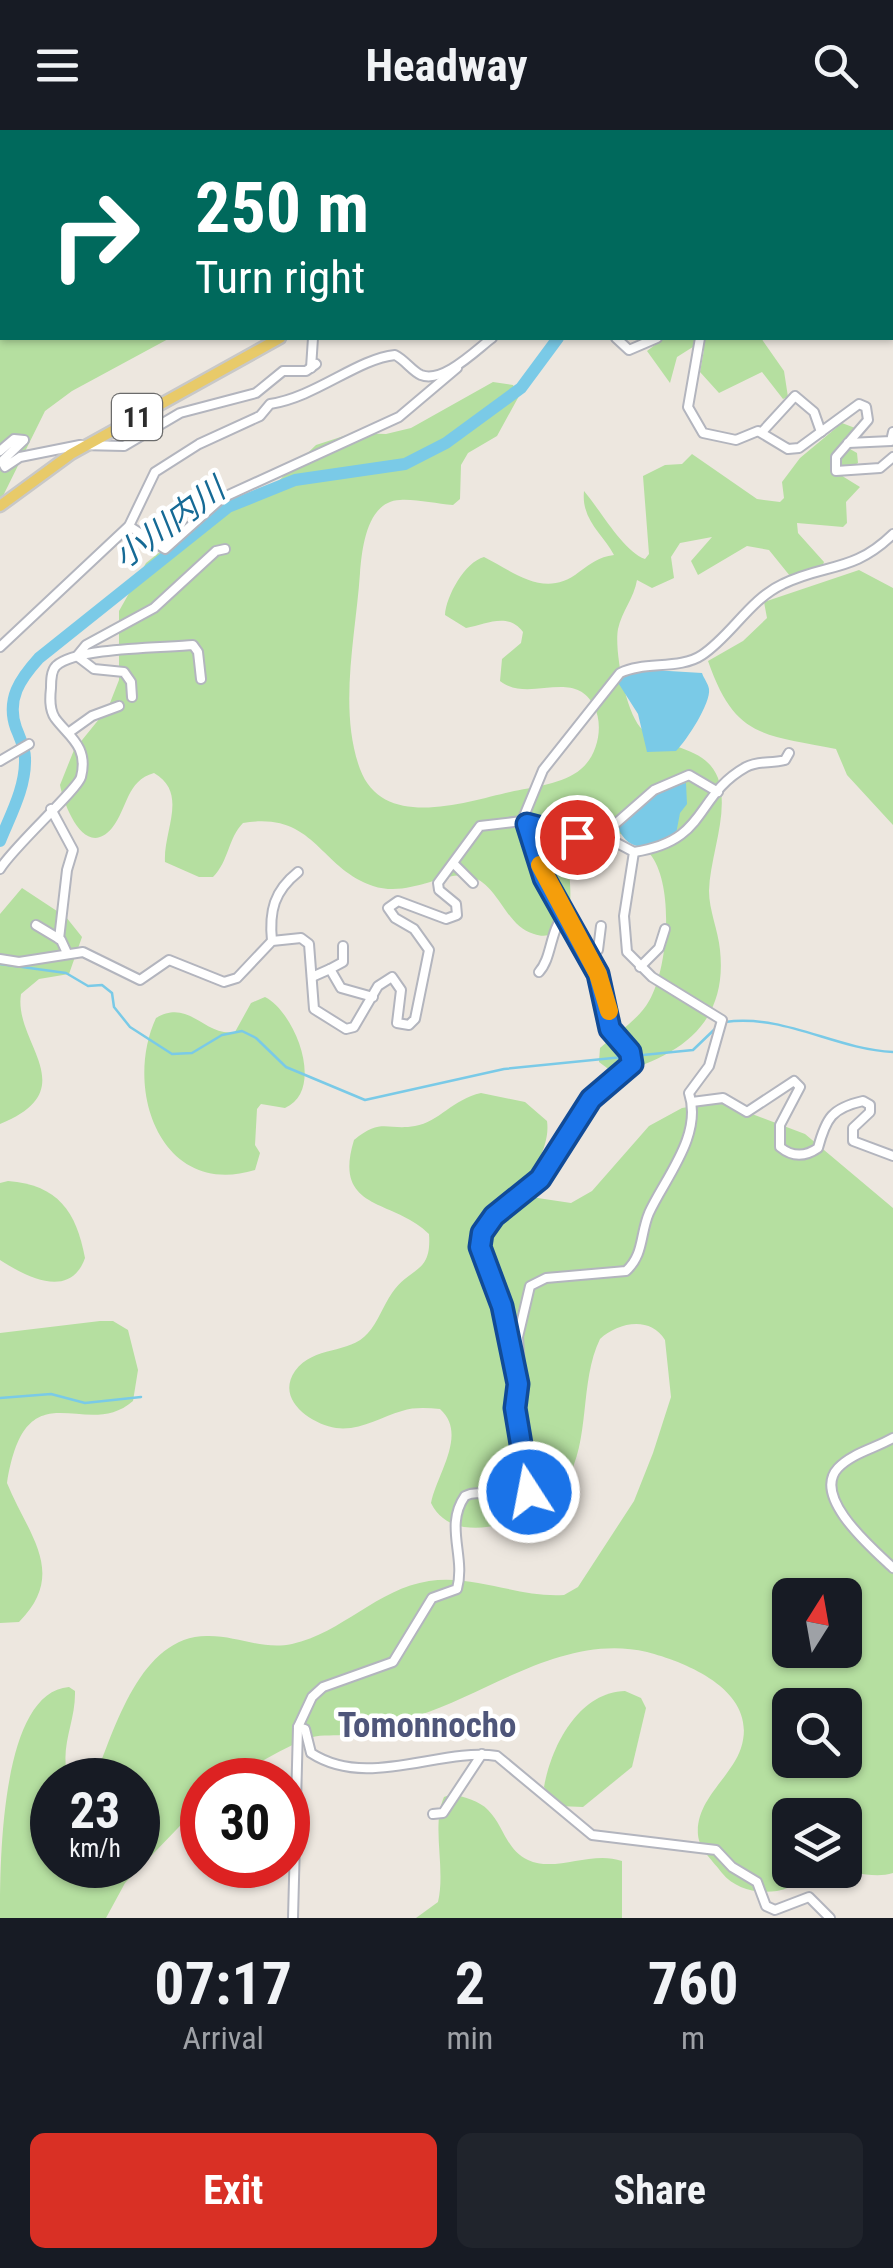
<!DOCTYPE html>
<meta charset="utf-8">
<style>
:root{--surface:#171b24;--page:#20242c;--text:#f1f3f6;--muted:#9ea1a6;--accent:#d93025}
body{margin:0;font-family:"Roboto Condensed","Noto Sans JP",sans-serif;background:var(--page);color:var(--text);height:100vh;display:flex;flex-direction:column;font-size:38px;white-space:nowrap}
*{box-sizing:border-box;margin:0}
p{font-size:32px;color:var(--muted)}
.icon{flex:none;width:55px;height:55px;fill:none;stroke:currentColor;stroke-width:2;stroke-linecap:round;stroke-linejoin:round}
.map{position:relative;height:1788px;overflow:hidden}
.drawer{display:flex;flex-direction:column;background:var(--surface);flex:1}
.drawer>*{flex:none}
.top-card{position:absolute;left:0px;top:0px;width:895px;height:210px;box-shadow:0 2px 8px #0004;background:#00695c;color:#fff;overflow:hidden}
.needle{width:65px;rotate:11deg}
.tools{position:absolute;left:772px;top:1448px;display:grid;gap:20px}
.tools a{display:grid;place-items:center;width:90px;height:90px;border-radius:15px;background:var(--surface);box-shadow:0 2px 8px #0004;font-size:50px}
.speed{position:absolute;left:30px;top:1628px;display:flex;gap:20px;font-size:50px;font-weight:700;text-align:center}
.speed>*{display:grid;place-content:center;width:130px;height:130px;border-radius:50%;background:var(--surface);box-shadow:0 2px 8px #0004;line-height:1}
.speed small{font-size:25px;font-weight:400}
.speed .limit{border:15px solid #d22;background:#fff;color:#111}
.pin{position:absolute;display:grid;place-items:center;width:85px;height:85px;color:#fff;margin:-42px;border:5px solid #fff;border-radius:50%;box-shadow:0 2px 10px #0007}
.me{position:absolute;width:110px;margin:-55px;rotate:349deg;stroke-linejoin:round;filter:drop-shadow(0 0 8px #0008)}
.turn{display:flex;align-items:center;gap:35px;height:210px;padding:0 30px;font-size:45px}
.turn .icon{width:130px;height:130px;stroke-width:2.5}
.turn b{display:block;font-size:70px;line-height:85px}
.eta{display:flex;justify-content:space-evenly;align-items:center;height:170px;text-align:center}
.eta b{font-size:60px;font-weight:700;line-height:70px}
.button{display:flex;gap:20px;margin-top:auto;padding:20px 30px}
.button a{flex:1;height:115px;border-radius:15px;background:var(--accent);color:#fff;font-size:40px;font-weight:700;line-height:115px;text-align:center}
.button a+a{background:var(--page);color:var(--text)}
header{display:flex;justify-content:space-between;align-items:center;height:130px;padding:0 30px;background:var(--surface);font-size:45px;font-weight:700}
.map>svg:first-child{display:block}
.green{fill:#b5dfa0;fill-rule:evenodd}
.water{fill:#7acae7}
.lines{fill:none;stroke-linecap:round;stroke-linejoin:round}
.stream{stroke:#7acae7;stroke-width:2.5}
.river{stroke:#7acae7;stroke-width:12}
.minor-casing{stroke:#b3b5be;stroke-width:12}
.major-casing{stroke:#c8c8c8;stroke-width:15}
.minor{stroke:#fff;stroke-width:8}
.major{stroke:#e8ca69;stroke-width:10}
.route-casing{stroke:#114b97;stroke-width:25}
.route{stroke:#1a73e8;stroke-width:18}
.slow{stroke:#f59e0b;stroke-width:18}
.labels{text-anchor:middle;stroke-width:9;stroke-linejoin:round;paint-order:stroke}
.shield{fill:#fff;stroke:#6b6b6b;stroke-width:2.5}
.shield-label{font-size:28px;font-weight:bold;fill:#2c2c2c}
.water-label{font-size:32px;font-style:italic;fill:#166a95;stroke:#fff}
.quarter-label{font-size:35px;font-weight:bold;fill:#4f567a;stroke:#fff}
</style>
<header><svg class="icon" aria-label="menu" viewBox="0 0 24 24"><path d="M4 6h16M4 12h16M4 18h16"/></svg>Headway<svg class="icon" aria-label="search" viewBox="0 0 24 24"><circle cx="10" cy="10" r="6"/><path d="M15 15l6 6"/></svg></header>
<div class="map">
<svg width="893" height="1788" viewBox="0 0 893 1788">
<rect width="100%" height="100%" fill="#ede7df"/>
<!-- green -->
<g class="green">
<path d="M160 0H571L159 2Z"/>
<path d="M0 127 2 208H170L72 261 45 281 0 372Z"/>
<path d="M664 208H761L784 241 788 267 783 269 762 242 719 263 700 242 704 220 696 215 677 227 670 253 647 221Z"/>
<path d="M493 252 513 255 519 266 497 306 468 323 461 335 460 369 453 375C436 374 417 369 400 370 367 371 362 418 360 443 356 504 338 579 360 639 383 701 465 672 510 662 532 657 564 654 581 639 598 625 604 595 594 576 574 537 529 574 500 551L502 529 521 513 523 502C508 482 487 494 466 498L445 485C446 466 465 432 484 427 516 443 545 469 579 442 592 433 598 427 614 425 603 404 581 390 584 361 601 381 623 421 645 429L649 424 643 346 665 335 682 334 692 324 757 369 780 372 784 368 782 352 800 328 842 293 855 298 843 315 857 323 858 333 839 344 860 357 846 372 847 393 843 397 797 393 798 403 824 432 822 437 790 446 769 420 747 416 698 445 691 431 712 407 680 413 671 427 674 448 652 458 637 450C634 468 622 481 618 499 614 520 626 586 643 600 666 620 705 615 718 648 730 682 710 725 709 761 709 780 718 800 720 820 728 894 680 926 615 944L599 932 600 918C616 904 639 889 649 871 668 839 675 755 650 724 637 708 610 698 590 696 546 691 587 771 561 797 554 805 545 808 534 804 506 796 500 759 475 748 449 736 412 769 373 756 319 738 315 681 243 693 228 708 229 731 213 747H199L165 732C163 701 189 663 154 643 126 651 128 678 112 698 85 730 64 676 60 655L74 620 108 578 119 550V481L146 433 196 393 266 363 316 315 353 303 386 304 411 298Z"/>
<path d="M859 440 893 458V695L847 645 836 619C762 604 735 608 708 531L743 511 767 488 764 472Z"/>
<path d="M22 758 66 787 82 807 69 844 39 849 21 864C13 913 86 959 0 994V784Z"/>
<path d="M265 867C295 882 326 960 285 978L261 974 257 979 255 1015 260 1023 255 1040C161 1069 123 959 156 888 190 868 204 907 235 902L251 873Z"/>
<path d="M481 963 525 972 547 991C551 1019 528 1040 531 1067L571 1073 592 1061 649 996 682 978 720 972 805 1004 893 1078V1743C871 1750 847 1738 825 1741 807 1744 795 1758 777 1761 757 1764 735 1759 722 1743 714 1732 699 1719 698 1705 695 1670 731 1648 741 1618 759 1562 689 1533 647 1522 565 1503 491 1562 417 1586 393 1594 368 1602 343 1605 331 1606 318 1604 306 1609 270 1623 241 1650 202 1650V1673L125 1753 106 1788H0C0 1734 0 1562 69 1557L75 1561C76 1593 58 1618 69 1650H52V1735H138V1650H94C115 1598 141 1504 209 1506 238 1506 262 1520 292 1514 342 1503 377 1459 429 1451 474 1444 519 1468 564 1465L578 1457 634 1371 653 1323 671 1267 665 1210C650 1185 617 1193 600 1209 579 1252 591 1311 566 1351 544 1388 455 1423 431 1373 437 1343 468 1304 440 1279 427 1278 414 1277 402 1281 380 1287 361 1301 336 1298 312 1294 275 1270 295 1241 314 1215 349 1225 368 1203 378 1192 383 1176 392 1163 410 1136 432 1145 429 1104 393 1068 332 1082 354 1010 382 987 387 1001 415 996 439 992 453 969 481 963ZM790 1465H845V1520H790ZM790 1575H845V1630H790ZM790 1685H845V1740H790Z"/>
<path d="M8 1051C58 1055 76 1081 85 1128 70 1170 26 1147 0 1130V1053Z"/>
<path d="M100 1191H113L128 1200 138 1240 133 1271C85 1313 26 1234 7 1353 28 1405 68 1443 19 1492L0 1493V1203Z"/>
<path d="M625 1561 641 1568 646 1578 632 1637 583 1677 559 1676 544 1657C551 1616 579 1562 625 1561Z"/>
<path d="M452 1664C464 1667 480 1671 488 1680 504 1696 506 1720 528 1730 556 1743 591 1720 622 1731V1788H416L438 1772C446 1738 431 1696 444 1667Z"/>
</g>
<!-- water -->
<g class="water">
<path d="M636 539 702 543C704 549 708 553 709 559 711 573 687 610 676 621L647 622 638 584 617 551Z"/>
<path d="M686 653 687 674 680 683 676 704C654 718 629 727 617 695L650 664Z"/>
</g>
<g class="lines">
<!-- stream -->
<g class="stream">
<path d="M0 834 66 843 88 856 102 855 112 863 114 877 130 897 172 924 192 923 222 905 242 901 256 908 286 937 365 970 504 939 693 920 718 896"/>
<path d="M725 892C785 884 834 919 893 922"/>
<path d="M0 1268 51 1264 85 1273 141 1267"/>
</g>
<!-- river -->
<g class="river">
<path d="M879 2 881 0"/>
<path d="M0 711C11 684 26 657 25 628 25 618 20 608 16 598 6 569 20 549 39 528L228 377 295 350 405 334 446 313 521 258 558 208"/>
</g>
<!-- minor casing -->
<g class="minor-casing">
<g id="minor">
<path d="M61 2 66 0"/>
<path d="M737 2 739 0"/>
<path d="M0 61 2 58"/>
<path d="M616 208 629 220 657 208"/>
<path d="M700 208 688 277 703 303 736 310 758 301 788 319 799 318 859 274 866 277 868 290 836 327V341L880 338 893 327"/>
<path d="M311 238 313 208"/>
<path d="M762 302 795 266 814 282 821 302"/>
<path d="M848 313 891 311 893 302"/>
<path d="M0 321 14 309 24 310 2 331 5 337 20 327 80 315 124 316 180 283 256 263 283 241H306L316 234"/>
<path d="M129 396 165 419 222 368 399 287 457 238"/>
<path d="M0 517 129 396 155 342 199 314 260 286 270 274C316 267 357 229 395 225 405 230 412 241 421 245 443 254 477 219 492 208"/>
<path d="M132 567 131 552 124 542 94 539 77 526 86 515 154 478 216 421 225 419"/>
<path d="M71 601 92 586 119 576"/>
<path d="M0 631 29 614"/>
<path d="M51 679 73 720 67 740 59 809"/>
<path d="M522 691 543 640 620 543C644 531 680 540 702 525 731 506 750 469 783 454 826 433 853 443 893 404"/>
<path d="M634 722C709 711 694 666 746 637 759 630 771 634 785 630L789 623"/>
<path d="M455 735 473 753"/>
<path d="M0 739C13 717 78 659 81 647 89 616 68 606 55 588 49 579 50 567 51 558 51 551 51 541 56 536 76 517 164 518 193 515L198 522 201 549"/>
<path d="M36 795 61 810 67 823"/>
<path d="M272 811C269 781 274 761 298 742"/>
<path d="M589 825 598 820 601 796"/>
<path d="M0 829 19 832 83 822 140 850 169 830 224 852 237 848 272 811 301 808 309 814 314 879 346 899 354 897 378 856 392 847 401 860 397 893 409 895 415 889 429 820 414 799 395 788 388 778 398 771 446 789 457 785 456 774 439 760 438 753 480 696 522 691 588 708 614 695 654 660 689 645 718 662"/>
<path d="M640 837 659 818 665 799"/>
<path d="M330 839 343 832V816"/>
<path d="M539 842C552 828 549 803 565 782"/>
<path d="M312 847 330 839 341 858 373 867"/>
<path d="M692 972 723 968 747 982 794 951 800 957 780 995V1017C792 1027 805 1027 818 1018 826 988 832 978 863 971L870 975V982L853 998V1011L893 1026"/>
<path d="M521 1254 518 1207 530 1156 546 1148 626 1141C644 1125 640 1104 649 1083 665 1048 703 1005 689 963L709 936 722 890 652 847 627 822 624 786 634 722 600 704"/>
<path d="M893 1308C876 1318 852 1323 838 1338 811 1367 873 1419 893 1438"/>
<path d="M298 1597 305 1599 311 1623C368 1660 440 1617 497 1626L592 1705 716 1720 732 1737 757 1752 766 1776 775 1780 809 1767 830 1788"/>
<path d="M433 1684 443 1683 482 1624"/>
<path d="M293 1788 298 1597 312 1567 323 1557 393 1532 432 1468 457 1459C466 1426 444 1396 465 1366 485 1356 504 1377 525 1373L529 1362 515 1278 518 1254 502 1177 480 1117 481 1103 494 1086 540 1049 591 969 632 934 630 922 610 899 598 844 544 749 527 694"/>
</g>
</g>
<!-- major casing -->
<g class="major-casing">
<g id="major">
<path d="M650 2 654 0"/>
<path d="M0 376 71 324 280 208"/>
</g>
</g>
<!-- minor -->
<use href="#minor" class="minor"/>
<!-- major -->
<use href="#major" class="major"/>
</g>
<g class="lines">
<!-- route casing -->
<g class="route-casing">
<path id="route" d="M529 1362 515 1278 518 1254 502 1176 480 1117 482 1103 494 1086 540 1049 591 969 632 934 630 922 610 899 598 844 544 748 527 694 577 707"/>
</g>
<!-- route -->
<use href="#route" class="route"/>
<!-- slow -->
<path class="slow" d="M540 735 598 844 609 881"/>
</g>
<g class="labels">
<!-- shield labels -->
<rect class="shield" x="112" y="264" width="50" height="46" rx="8"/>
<g class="shield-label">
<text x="137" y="297">11</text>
</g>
<!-- water labels -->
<g class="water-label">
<text transform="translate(169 393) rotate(-36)" y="11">小川内川</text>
</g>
<!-- quarter labels -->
<g class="quarter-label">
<text x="427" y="1607">Tomonnocho</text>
</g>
</g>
</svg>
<div class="tools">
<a><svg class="needle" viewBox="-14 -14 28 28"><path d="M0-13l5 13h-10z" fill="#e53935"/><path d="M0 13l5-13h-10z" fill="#9ea1a6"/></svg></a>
<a><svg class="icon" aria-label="search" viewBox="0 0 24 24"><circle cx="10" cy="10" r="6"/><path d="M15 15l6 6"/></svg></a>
<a><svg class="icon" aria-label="layers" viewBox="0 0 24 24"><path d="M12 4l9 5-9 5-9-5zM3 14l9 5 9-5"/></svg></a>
</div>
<div class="speed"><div>23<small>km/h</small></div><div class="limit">30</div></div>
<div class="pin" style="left:577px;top:707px;background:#d93025"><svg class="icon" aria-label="arrive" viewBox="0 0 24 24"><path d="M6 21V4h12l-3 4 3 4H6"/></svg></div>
<svg class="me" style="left:529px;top:1362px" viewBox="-20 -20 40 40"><circle r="17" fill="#1a73e8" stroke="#fff" stroke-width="3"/><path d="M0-11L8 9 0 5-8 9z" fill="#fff"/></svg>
<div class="top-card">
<div class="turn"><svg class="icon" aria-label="right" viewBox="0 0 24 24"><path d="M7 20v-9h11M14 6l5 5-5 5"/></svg><div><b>250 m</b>Turn right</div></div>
</div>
</div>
<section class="drawer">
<div class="eta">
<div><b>07:17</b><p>Arrival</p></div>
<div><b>2</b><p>min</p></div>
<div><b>760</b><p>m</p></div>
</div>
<div class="button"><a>Exit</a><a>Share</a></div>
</section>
